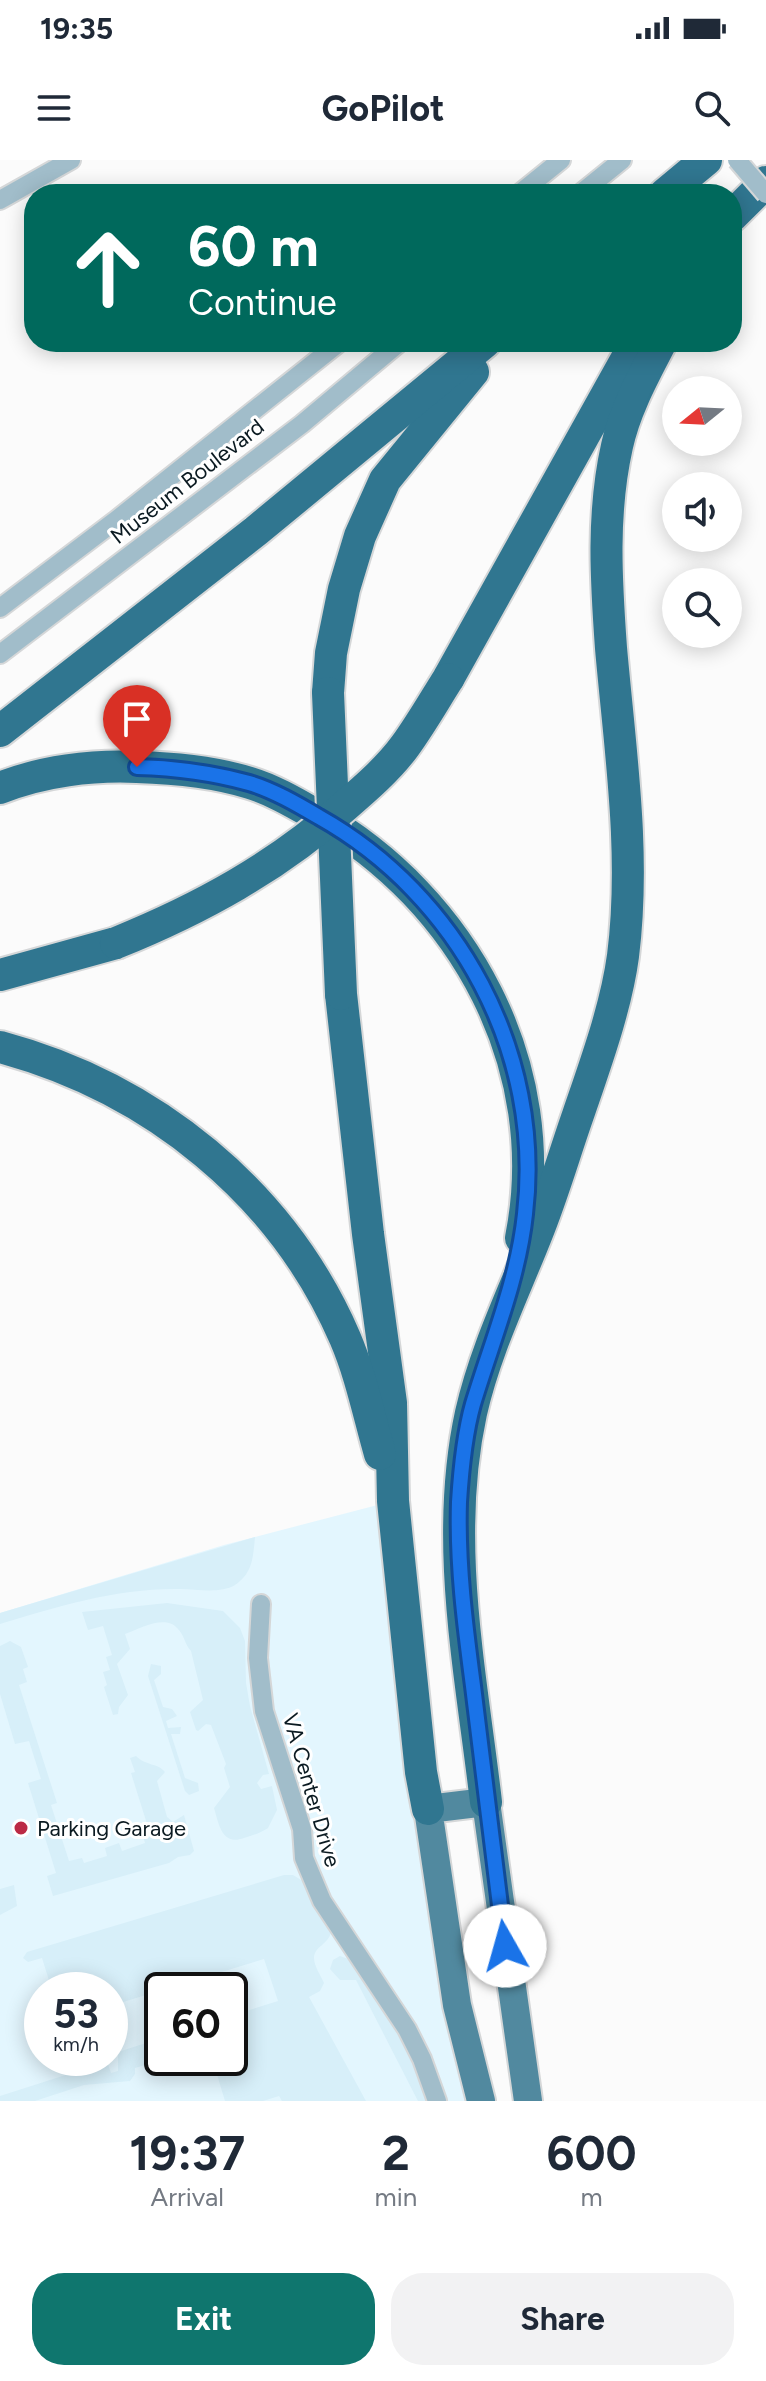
<!DOCTYPE html>
<style>
:root{--surface:#fff;--page:#f2f2f3;--text:#1f2937;--muted:#747a83;--accent:#0f766e}
body{margin:0;font-family:Figtree,sans-serif;background:var(--page);color:var(--text);height:100vh;display:flex;flex-direction:column;font-size:30px;white-space:nowrap}
*{box-sizing:border-box;margin:0}
p{font-size:26px;color:var(--muted)}
.icon{flex:none;width:44px;height:44px;fill:none;stroke:currentColor;stroke-width:2;stroke-linecap:round;stroke-linejoin:round}
.map{position:relative;height:1941px;overflow:hidden}
.side{display:flex;flex-direction:column;background:var(--surface);flex:1}
.side>*{flex:none}
.top-card{position:absolute;left:24px;top:24px;width:718px;height:168px;border-radius:32px;box-shadow:0 4px 20px #0003;background:#00695c;color:#fff;overflow:hidden}
.needle{width:52px;rotate:252deg}
.fabs{position:absolute;left:662px;top:216px;display:grid;gap:16px}
.fabs a{display:grid;place-items:center;width:80px;height:80px;border-radius:50%;background:var(--surface);box-shadow:0 4px 20px #0003;font-size:40px}
.speed{position:absolute;left:24px;top:1812px;display:flex;gap:16px;font-size:40px;font-weight:700;text-align:center}
.speed>*{display:grid;place-content:center;width:104px;height:104px;border-radius:50%;background:var(--surface);box-shadow:0 4px 20px #0003;line-height:1}
.speed small{font-size:20px;font-weight:400}
.speed .limit{border:4px solid #111;border-radius:12px;background:#fff;color:#111}
.pin{position:absolute;display:grid;place-items:center;width:68px;height:68px;color:#fff;margin:-82px -34px;border-radius:50% 50% 50% 0;rotate:-45deg;box-shadow:0 0 8px #0007}
.pin .icon{rotate:45deg}
.me{position:absolute;width:88px;margin:-44px;rotate:353deg;stroke-linejoin:round;filter:drop-shadow(0 0 6px #0008)}
.turn{display:flex;align-items:center;gap:28px;height:168px;padding:0 32px;font-size:36px}
.turn .icon{width:104px;height:104px;stroke-width:2.5}
.turn b{display:block;font-size:56px;line-height:68px}
.eta{display:flex;justify-content:space-evenly;align-items:center;height:136px;text-align:center}
.eta b{font-size:48px;font-weight:700;line-height:56px}
.cta{display:flex;gap:16px;margin-top:auto;padding:16px 32px}
.cta a{flex:1;height:92px;border-radius:32px;background:var(--accent);color:#fff;font-size:32px;font-weight:700;line-height:92px;text-align:center}
.cta a+a{background:var(--page);color:var(--text)}
.status{display:flex;justify-content:space-between;align-items:center;height:56px;padding:0 40px;background:var(--surface);direction:ltr}
.status svg{height:22px;fill:currentColor}
header{display:flex;justify-content:space-between;align-items:center;height:104px;padding:0 32px;background:var(--surface);font-size:36px;font-weight:700}
.map>svg:first-child{display:block}
.built{fill:#e3f6fe;fill-rule:evenodd}
.green{fill:#d7eff9}
.lines{fill:none;stroke-linecap:round;stroke-linejoin:round}
.street-casing{stroke:#d5d7d8;stroke-width:22}
.primary-casing{stroke:#d5d7d8;stroke-width:32}
.highway-casing{stroke:#d5d7d8;stroke-width:36}
.street{stroke:#a1bdca;stroke-width:18}
.primary{stroke:#51899f;stroke-width:28}
.highway{stroke:#307690;stroke-width:32}
.street-bridge-casing{stroke:#d5d7d8;stroke-width:22;stroke-linecap:butt}
.highway-bridge-casing{stroke:#d5d7d8;stroke-width:36;stroke-linecap:butt}
.street-bridge{stroke:#a1bdca;stroke-width:18}
.highway-bridge{stroke:#307690;stroke-width:32}
.route-casing{stroke:#114b97;stroke-width:20}
.route{stroke:#1a73e8;stroke-width:14}
.poi-dot{fill:#bb2a45;stroke:#fff;stroke-width:3}
.labels{text-anchor:middle;stroke-width:6;stroke-linejoin:round;paint-order:stroke}
.street-label{font-size:22px;fill:#0b1a21;stroke:#fff}
.poi-label{font-size:22px;fill:#0b1a21;stroke:#fff;text-anchor:start}
</style>
<div class="status"><b>19:35</b><svg viewBox="0 0 49 12"><path d="M0 12V9h3v3zM5 12V6h3v6zM10 12V3h3v9zM15 12V0h3v12zM26 1h20v11H26zM47 4h2v5h-2z"/></svg></div>
<header><svg class="icon" aria-label="menu" viewBox="0 0 24 24"><path d="M4 6h16M4 12h16M4 18h16"/></svg>GoPilot<svg class="icon" aria-label="search" viewBox="0 0 24 24"><circle cx="10" cy="10" r="6"/><path d="M15 15l6 6"/></svg></header>
<div class="map">
<svg width="766" height="1941" viewBox="0 0 766 1941">
<rect width="100%" height="100%" fill="#fbfbfb"/>
<!-- built -->
<path class="built" d="M393 1341 481 1941H0V1453L224 1385ZM42 1830H110V1898H42ZM162 1830H230V1898H162Z"/>
<!-- green -->
<g class="green">
<path d="M255 1377C253 1397 253 1413 235 1425 220 1434 197 1429 180 1429 118 1428 59 1446 0 1464V1453Z"/>
<path d="M167 1443 223 1451 240 1468 245 1481 246 1523 250 1546 269 1614 263 1615 257 1623 261 1629 272 1626 277 1650 268 1668C261 1673 253 1675 244 1678 222 1686 219 1665 214 1648L230 1627 224 1608 226 1604 211 1565 206 1564 198 1571 196 1570 190 1552 203 1540 191 1491C185 1485 184 1474 177 1468 165 1454 139 1469 125 1474L130 1489 117 1504 128 1535 119 1547 118 1554 113 1555 104 1527 107 1525 103 1512 110 1510 106 1497 112 1495 103 1466 88 1470 82 1452Z"/>
<path d="M10 1481 21 1487 28 1507 23 1509 27 1522 19 1525 57 1643 51 1645 69 1701 82 1698 84 1703 107 1696 105 1688 119 1683 122 1691 145 1683 141 1669 148 1667 131 1613 135 1612 130 1598 136 1596C146 1606 158 1603 165 1612L157 1621 167 1657 173 1662 184 1655 194 1691 190 1695 178 1697 169 1703 53 1736 47 1716 56 1713 28 1623 41 1619 29 1581 15 1584 0 1534V1486Z"/>
<path d="M151 1504 161 1506V1514L154 1520 163 1547 172 1549 177 1556 166 1561 168 1568 181 1567 180 1574H171L185 1618 198 1623 199 1631 189 1635 185 1631 148 1516Z"/>
<path d="M284 1715H293L303 1721 331 1771C330 1784 314 1786 314 1798 314 1806 321 1816 324 1823L320 1831 309 1837 366 1941H282L279 1936 263 1941H225L212 1898H230V1856L278 1841 264 1799 110 1846V1830H52L42 1798 28 1802 23 1798 27 1792Z"/>
<path d="M14 1725 17 1746 0 1755V1729Z"/>
<path d="M340 1796 351 1800C384 1850 408 1884 427 1941H418L356 1820H340L330 1809 333 1800Z"/>
<path d="M151 1877 159 1901 135 1908V1914L130 1921 84 1925 35 1941H0V1936L78 1911 74 1898H86L87 1901 106 1898 111 1913 118 1911V1892L146 1883 145 1879Z"/>
</g>
<g class="lines">
<!-- street casing -->
<g class="street-casing">
<g id="street">
<path d="M519 34 561 0"/>
<path d="M580 34 622 0"/>
<path d="M0 40 71 0"/>
<path d="M0 448 115 361 340 182"/>
<path d="M0 494 302 264 400 182"/>
<path d="M261 1444 258 1498 264 1551 302 1669 304 1698 322 1741 407 1869 422 1899 437 1941"/>
</g>
</g>
<!-- primary casing -->
<g class="primary-casing">
<path id="primary" d="M481 1941 457 1845 428 1649 486 1642 528 1941"/>
</g>
<!-- highway casing -->
<g class="highway-casing">
<g id="highway">
<path d="M665 34 706 0"/>
<path d="M732 56 766 22"/>
<path d="M448 519 636 182"/>
<path d="M328 533 331 493 344 429 360 376 385 320 473 212"/>
<path d="M0 571 256 371 485 182"/>
<path d="M0 628C42 611 92 605 137 607 174 608 215 612 250 623 273 630 295 643 316 655 464 739 555 907 521 1078"/>
<path d="M0 815 116 783"/>
<path d="M341 834 368 1074 391 1243 393 1341 421 1612 428 1649"/>
<path d="M0 887C152 928 282 1032 345 1178 361 1215 369 1256 380 1294"/>
<path d="M486 1642C471 1513 443 1381 471 1253 485 1191 513 1134 536 1076 552 1037 564 995 578 955 595 905 616 848 623 796 636 694 620 590 611 488 606 419 602 353 617 286 625 249 644 215 661 182"/>
</g>
</g>
<!-- street -->
<use href="#street" class="street"/>
<!-- primary -->
<use href="#primary" class="primary"/>
<!-- highway -->
<use href="#highway" class="highway"/>
<!-- street-bridge casing -->
<g class="street-bridge-casing">
<path id="street-bridge" d="M737 0 766 34"/>
</g>
<!-- highway-bridge casing -->
<g class="highway-bridge-casing">
<g id="highway-bridge">
<path d="M328 533 341 834"/>
<path d="M116 783C200 749 277 707 345 646 366 628 389 608 405 586 421 564 434 541 448 519"/>
</g>
</g>
<!-- street-bridge -->
<use href="#street-bridge" class="street-bridge"/>
<!-- highway-bridge -->
<use href="#highway-bridge" class="highway-bridge"/>
</g>
<g class="lines">
<!-- route casing -->
<g class="route-casing">
<path id="route" d="M137 607C174 608 213 613 249 623 273 630 297 644 319 657 458 735 544 893 525 1054 518 1120 492 1181 473 1244 464 1276 461 1310 459 1342 457 1404 465 1465 473 1526 483 1612 494 1699 505 1786"/>
</g>
<!-- route -->
<use href="#route" class="route"/>
</g>
<!-- markers -->
<circle class="poi-dot" cx="21" cy="1668" r="8"/>
<g class="labels">
<!-- street labels -->
<g class="street-label">
<text transform="translate(187 321) rotate(-38)" y="8">Museum Boulevard</text>
<text transform="translate(312 1630) rotate(74)" y="8">VA Center Drive</text>
</g>
<!-- poi labels -->
<g class="poi-label">
<text x="37" y="1676">Parking Garage</text>
</g>
</g>
</svg>
<div class="fabs">
<a><svg class="needle" viewBox="-14 -14 28 28"><path d="M0-13l5 13h-10z" fill="#e53935"/><path d="M0 13l5-13h-10z" fill="#747a83"/></svg></a>
<a><svg class="icon" aria-label="sound" viewBox="0 0 24 24"><path d="M4 9h4l5-4v14l-5-4H4zM17 9q2 3 0 6"/></svg></a>
<a><svg class="icon" aria-label="search" viewBox="0 0 24 24"><circle cx="10" cy="10" r="6"/><path d="M15 15l6 6"/></svg></a>
</div>
<div class="speed"><div>53<small>km/h</small></div><div class="limit">60</div></div>
<div class="pin" style="left:137px;top:607px;background:#d93025"><svg class="icon" aria-label="arrive" viewBox="0 0 24 24"><path d="M6 21V4h12l-3 4 3 4H6"/></svg></div>
<svg class="me" style="left:505px;top:1786px" viewBox="-20 -20 40 40"><circle r="19" fill="#fff"/><path d="M0-13L10 11 0 6-10 11z" fill="#1a73e8"/></svg>
<div class="top-card">
<div class="turn"><svg class="icon" aria-label="ahead" viewBox="0 0 24 24"><path d="M12 20V5M6 11l6-6 6 6"/></svg><div><b>60 m</b>Continue</div></div>
</div>
</div>
<section class="side">
<div class="eta">
<div><b>19:37</b><p>Arrival</p></div>
<div><b>2</b><p>min</p></div>
<div><b>600</b><p>m</p></div>
</div>
<div class="cta"><a>Exit</a><a>Share</a></div>
</section>
